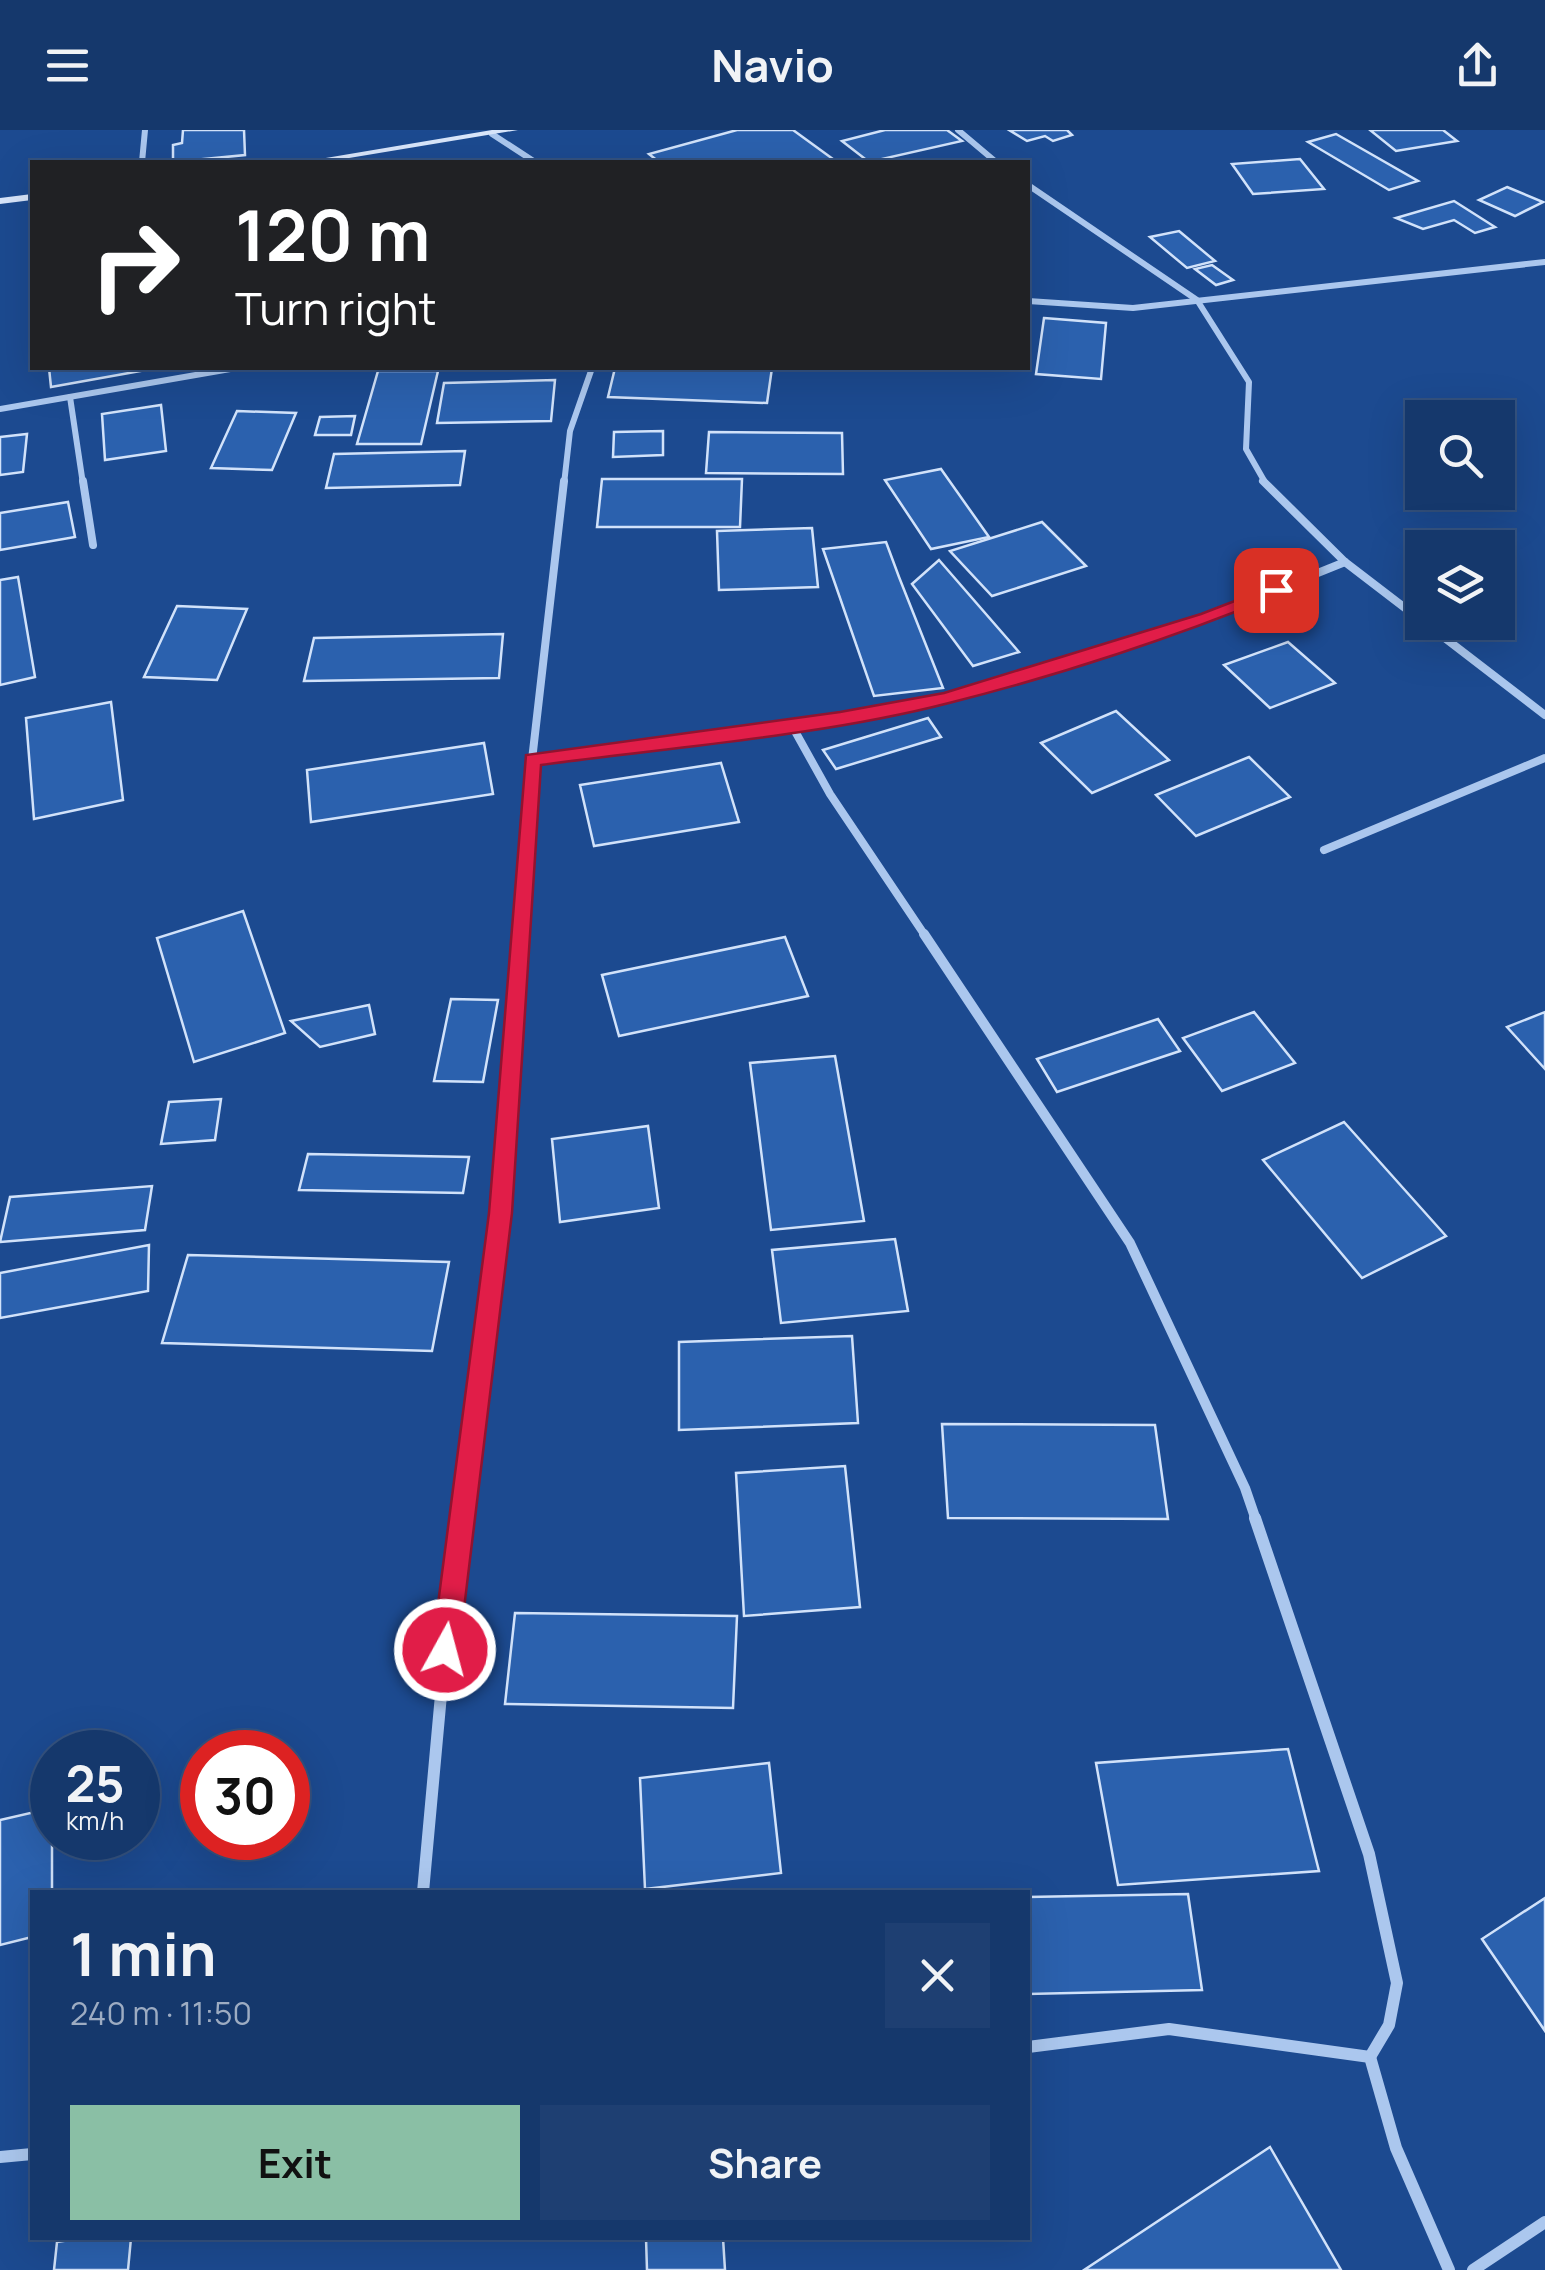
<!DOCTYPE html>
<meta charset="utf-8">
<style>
:root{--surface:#15386c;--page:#1e3f72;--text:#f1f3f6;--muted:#9dacc2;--line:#34527f;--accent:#8abfa5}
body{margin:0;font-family:Manrope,sans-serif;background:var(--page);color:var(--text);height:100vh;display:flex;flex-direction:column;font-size:38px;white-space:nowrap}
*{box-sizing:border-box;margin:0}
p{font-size:32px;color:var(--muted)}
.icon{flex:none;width:55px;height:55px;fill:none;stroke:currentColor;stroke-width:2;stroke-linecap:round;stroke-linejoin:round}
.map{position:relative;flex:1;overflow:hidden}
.side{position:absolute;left:30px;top:1760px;width:1000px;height:350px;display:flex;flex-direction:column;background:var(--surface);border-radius:0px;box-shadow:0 10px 40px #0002,0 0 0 2px var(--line)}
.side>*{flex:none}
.hud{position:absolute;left:30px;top:30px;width:1000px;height:210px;border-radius:0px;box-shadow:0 10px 40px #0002,0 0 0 2px var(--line);background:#202124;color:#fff;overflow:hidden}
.fabs{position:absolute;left:1405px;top:270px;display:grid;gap:20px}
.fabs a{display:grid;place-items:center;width:110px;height:110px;border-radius:0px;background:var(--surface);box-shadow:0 10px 40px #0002,0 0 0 2px var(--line);font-size:50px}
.speed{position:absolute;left:30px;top:1600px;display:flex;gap:20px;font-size:50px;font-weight:700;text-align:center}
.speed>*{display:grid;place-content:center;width:130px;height:130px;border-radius:50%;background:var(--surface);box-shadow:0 10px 40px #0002,0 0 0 2px var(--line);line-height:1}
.speed small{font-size:25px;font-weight:400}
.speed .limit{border:15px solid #d22;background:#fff;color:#111}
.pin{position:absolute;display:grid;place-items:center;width:85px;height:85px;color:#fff;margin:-42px;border-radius:20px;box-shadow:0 5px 15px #0006}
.me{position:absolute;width:110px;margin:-55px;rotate:7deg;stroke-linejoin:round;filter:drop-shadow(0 0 8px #0008)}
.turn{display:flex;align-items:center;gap:35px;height:210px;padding:0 40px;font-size:45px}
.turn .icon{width:130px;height:130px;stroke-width:2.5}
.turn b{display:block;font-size:70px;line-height:85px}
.round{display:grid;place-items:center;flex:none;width:105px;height:105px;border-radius:0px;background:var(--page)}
.overview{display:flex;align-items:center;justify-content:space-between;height:170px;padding:0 40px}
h1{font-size:60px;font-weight:700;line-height:75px}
.cta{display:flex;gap:20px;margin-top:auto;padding:20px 40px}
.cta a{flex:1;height:115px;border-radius:0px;background:var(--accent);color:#111;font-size:40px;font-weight:700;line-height:115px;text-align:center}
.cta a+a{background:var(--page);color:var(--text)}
header{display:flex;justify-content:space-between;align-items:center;height:130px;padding:0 40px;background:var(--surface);font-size:45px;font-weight:700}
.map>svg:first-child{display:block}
.building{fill:#2b61ae;stroke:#d1e2fa;stroke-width:2.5}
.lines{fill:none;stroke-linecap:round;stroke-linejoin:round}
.street-far3{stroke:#abc7ee;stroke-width:6}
.street-far2{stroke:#abc7ee;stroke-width:8}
.street-far1{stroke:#abc7ee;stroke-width:10}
.street{stroke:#abc7ee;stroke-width:12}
.secondary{fill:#d8e5fa;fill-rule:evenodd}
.route{fill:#e11d48;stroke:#92132f;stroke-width:2.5}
</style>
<header><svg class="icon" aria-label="menu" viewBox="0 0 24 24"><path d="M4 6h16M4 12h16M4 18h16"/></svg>Navio<svg class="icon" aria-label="share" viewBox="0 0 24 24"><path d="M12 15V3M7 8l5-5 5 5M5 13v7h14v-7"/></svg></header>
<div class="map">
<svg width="1545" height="2140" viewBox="0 0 1545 2140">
<rect width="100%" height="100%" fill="#1c4a90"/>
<!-- building -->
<g class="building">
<path d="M183 0H244L245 25 173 32V15L182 13Z"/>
<path d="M737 0H793L837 32H659L649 24Z"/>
<path d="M885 0H947L962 11 869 32 842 11Z"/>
<path d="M1009 0H1067L1072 5 1053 11 1045 6 1027 11Z"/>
<path d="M1370 0H1443L1457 11 1396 21Z"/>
<path d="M1336 4 1418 51 1389 60 1308 12Z"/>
<path d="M1300 29 1324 59 1253 64 1232 34Z"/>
<path d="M1507 57 1543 72 1515 86 1479 70Z"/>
<path d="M1454 71 1495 97 1475 103 1454 90 1423 99 1396 88Z"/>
<path d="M1179 101 1215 131 1187 138 1150 107Z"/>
<path d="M1212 135 1233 150 1216 155 1195 139Z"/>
<path d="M1044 188 1106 193 1101 249 1036 244Z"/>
<path d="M49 238H157L51 257Z"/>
<path d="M615 238H772L767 273 608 267Z"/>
<path d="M378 241H438L421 314H357Z"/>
<path d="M555 250 551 291 437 293 444 253Z"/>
<path d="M161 275 166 321 105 330 102 284Z"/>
<path d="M237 281 296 283 272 340 211 338Z"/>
<path d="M355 286 351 305H315L320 287Z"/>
<path d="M663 301V325L613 327 614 302Z"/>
<path d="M709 302 842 303 843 344 706 343Z"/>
<path d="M27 304 23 342 0 345V307Z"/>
<path d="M465 321 460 355 326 358 334 324Z"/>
<path d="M941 339 989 407 931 419 885 350Z"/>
<path d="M602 349H742L740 397H597Z"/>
<path d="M68 372 75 407 0 420V383Z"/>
<path d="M1042 392 1086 436 992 466 950 421Z"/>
<path d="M812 398 818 457 719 460 717 401Z"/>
<path d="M886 412 899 447 943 558 874 566 823 419Z"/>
<path d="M939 430 1019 522 973 536 912 454Z"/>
<path d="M18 447 35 547 0 555V450Z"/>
<path d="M177 476 247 479 217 550 144 547Z"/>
<path d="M503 504 499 548 304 551 314 508Z"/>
<path d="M1288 512 1335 553 1270 578 1224 535Z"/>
<path d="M111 572 123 670 34 689 26 588Z"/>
<path d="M1116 581 1169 630 1092 663 1041 613Z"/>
<path d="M928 588 941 607 836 639 823 620Z"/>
<path d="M484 613 493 664 311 692 307 640Z"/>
<path d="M1249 627 1290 667 1196 706 1156 665Z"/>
<path d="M721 633 739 692 594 716 580 655Z"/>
<path d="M243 781 285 903 194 932 157 808Z"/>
<path d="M785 807 808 866 619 906 602 845Z"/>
<path d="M451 869 498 870 483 952 434 951Z"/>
<path d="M369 875 375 904 320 917 291 891Z"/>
<path d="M1254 882 1295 933 1222 961 1183 908Z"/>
<path d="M1545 882V939L1507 897Z"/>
<path d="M1158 889 1180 921 1057 962 1037 929Z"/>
<path d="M835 926 864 1091 771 1100 750 933Z"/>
<path d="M221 969 215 1010 161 1014 169 972Z"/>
<path d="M1344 992 1446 1106 1362 1148 1263 1030Z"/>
<path d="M648 996 659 1078 560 1092 552 1009Z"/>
<path d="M308 1024 469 1027 463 1063 299 1060Z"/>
<path d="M152 1056 145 1100 0 1112 10 1067Z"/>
<path d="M895 1109 908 1181 781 1193 772 1120Z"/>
<path d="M149 1115 148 1161 0 1188V1143Z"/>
<path d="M188 1125 449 1132 432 1221 162 1213Z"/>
<path d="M852 1206 858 1293 679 1300V1212Z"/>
<path d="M942 1294 1155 1295 1168 1389 948 1388Z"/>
<path d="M845 1336 860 1477 744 1486 736 1343Z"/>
<path d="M515 1483 737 1486 733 1578 505 1574Z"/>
<path d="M1288 1619 1319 1741 1118 1755 1096 1633Z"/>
<path d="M769 1633 781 1743 645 1759 640 1648Z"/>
<path d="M52 1678V1762H32V1807L0 1815V1690Z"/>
<path d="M1188 1764 1202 1860 1028 1864V1767Z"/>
<path d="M1545 1768V1901L1482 1809Z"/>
<path d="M1270 2017 1341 2140H1084Z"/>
<path d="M82 2108H131L128 2140H54L57 2112Z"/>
<path d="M646 2108H723L725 2140H647Z"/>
</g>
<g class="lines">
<!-- street-far3 -->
<g class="street-far3">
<path d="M958 0 996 32"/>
<path d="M492 4 535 32"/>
<path d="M142 32 145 0"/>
<path d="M1028 55 1197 170 1249 252 1246 319 1266 354"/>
<path d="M1028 171 1133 178 1545 132"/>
<path d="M70 267 83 354"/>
<path d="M0 279 236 238"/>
<path d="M564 354 570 301 592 238"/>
</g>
<!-- street-far2 -->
<g class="street-far2">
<path d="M83 351 93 415"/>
<path d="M1263 351 1345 432 1422 491"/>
<path d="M1424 492 1545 585"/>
<path d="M791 594 830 664 926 807"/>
<path d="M532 630C670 612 808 600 944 569 1082 538 1214 485 1345 432"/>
<path d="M1324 720 1545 628"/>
<path d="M520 807 532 630 564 351"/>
</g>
<!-- street-far1 -->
<g class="street-far1">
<path d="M924 804 1130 1113 1245 1358 1256 1390"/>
<path d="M462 1390 501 1083 520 804"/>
</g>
<!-- street -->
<g class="street">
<path d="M1255 1388 1369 1724 1397 1853 1389 1895 1370 1927"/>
<path d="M423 1762 445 1521 462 1388"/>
<path d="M1028 1917 1169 1899 1370 1927 1396 2018 1449 2140"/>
<path d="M0 2027 32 2024"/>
<path d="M1473 2140 1545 2092"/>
</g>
<!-- secondary -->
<g class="secondary">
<path d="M492 0H518L325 32H302Z"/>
<path d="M32 64V70L0 74V68Z"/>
</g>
</g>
<!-- route -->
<path class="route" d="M1276 455 1284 460 1282 463C1179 506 1057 546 949 573 821 606 673 617 541 635L512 1083 459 1520 455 1530 445 1534 436 1530 432 1520 489 1083 526 625 840 582 944 563 1201 484Z"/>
</svg>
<div class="fabs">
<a><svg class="icon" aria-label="search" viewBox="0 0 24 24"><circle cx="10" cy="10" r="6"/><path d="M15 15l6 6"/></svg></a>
<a><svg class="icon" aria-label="layers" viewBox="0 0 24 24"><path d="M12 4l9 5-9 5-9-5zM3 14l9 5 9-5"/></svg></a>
</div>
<div class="speed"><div>25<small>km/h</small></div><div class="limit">30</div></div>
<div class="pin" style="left:1276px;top:460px;background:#d93025"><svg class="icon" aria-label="arrive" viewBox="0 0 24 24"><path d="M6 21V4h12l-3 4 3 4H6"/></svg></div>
<svg class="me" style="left:445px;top:1520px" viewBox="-20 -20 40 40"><circle r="17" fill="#e11d48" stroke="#fff" stroke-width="3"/><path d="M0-11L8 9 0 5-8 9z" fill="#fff"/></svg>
<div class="hud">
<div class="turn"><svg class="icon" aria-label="right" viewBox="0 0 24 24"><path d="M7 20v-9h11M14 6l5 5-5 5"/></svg><div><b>120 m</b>Turn right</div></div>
</div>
<section class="side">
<div class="overview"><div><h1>1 min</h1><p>240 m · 11:50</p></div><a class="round"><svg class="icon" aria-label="close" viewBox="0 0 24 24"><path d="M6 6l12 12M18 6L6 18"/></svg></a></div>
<div class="cta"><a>Exit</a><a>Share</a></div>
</section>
</div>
